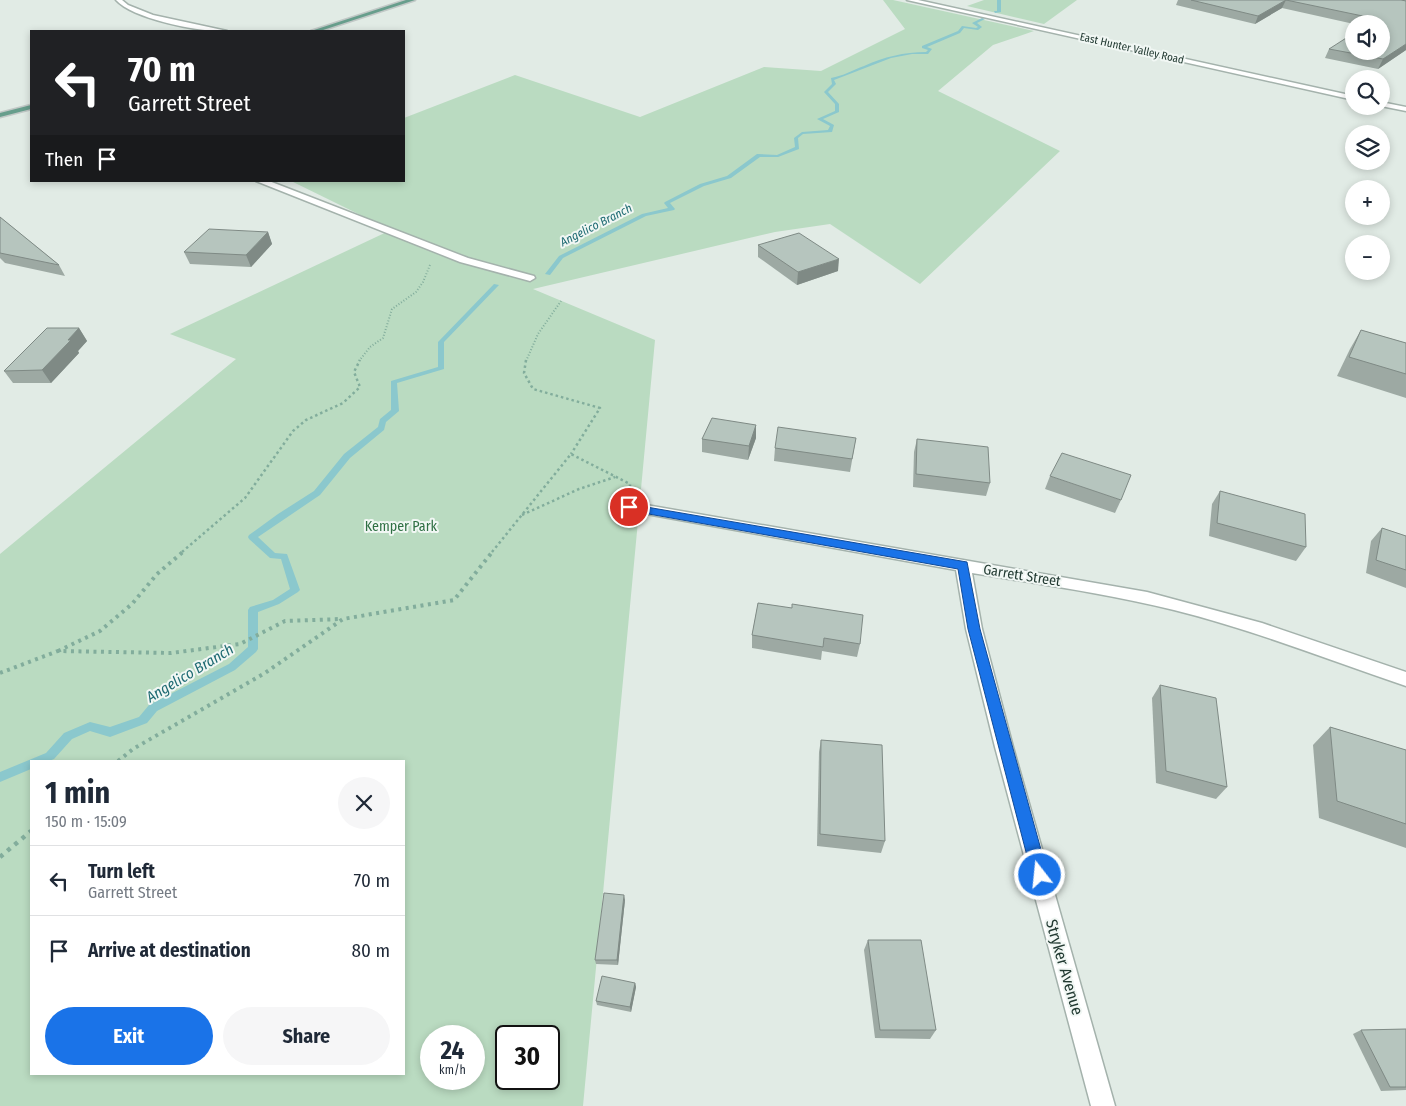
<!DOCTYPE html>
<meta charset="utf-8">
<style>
:root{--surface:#fff;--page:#f6f6f7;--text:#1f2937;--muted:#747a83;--line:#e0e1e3;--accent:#1a73e8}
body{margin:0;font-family:"Fira Sans Condensed",sans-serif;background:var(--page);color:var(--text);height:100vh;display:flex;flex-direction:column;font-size:19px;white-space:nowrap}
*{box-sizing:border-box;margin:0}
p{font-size:16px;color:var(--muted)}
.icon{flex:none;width:28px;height:28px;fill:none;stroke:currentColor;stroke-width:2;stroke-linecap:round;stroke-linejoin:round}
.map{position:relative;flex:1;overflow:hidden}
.details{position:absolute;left:30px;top:760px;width:375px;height:315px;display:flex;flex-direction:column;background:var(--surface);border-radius:0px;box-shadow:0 2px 8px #0003}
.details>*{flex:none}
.top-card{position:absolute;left:30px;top:30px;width:375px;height:152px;border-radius:0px;box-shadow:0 2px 8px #0003;background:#202124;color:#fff;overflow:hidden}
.fabs{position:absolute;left:1345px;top:15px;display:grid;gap:10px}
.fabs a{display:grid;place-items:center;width:45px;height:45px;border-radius:50%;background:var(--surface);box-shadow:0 2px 8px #0003;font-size:25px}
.speed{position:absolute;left:420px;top:1025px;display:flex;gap:10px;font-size:25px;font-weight:700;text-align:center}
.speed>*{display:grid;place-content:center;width:65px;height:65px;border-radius:50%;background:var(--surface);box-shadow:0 2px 8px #0003;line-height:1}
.speed small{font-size:12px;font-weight:400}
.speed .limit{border:2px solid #111;border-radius:8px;background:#fff;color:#111}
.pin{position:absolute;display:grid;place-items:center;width:42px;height:42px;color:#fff;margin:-21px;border:2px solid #fff;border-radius:50%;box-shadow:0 1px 5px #0007}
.me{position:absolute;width:55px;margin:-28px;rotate:344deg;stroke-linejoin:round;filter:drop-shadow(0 0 4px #0008)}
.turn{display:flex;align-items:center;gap:18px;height:105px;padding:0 15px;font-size:22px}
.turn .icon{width:65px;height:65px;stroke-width:2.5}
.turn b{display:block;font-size:35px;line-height:42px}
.then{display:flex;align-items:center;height:48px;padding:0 15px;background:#0003;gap:10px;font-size:19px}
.round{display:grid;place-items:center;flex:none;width:52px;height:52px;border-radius:26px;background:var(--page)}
.head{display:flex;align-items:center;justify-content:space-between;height:85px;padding:0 15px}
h1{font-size:30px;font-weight:700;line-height:38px}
.button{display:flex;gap:10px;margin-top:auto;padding:10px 15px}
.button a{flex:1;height:58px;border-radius:30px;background:var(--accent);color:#fff;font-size:20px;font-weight:700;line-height:58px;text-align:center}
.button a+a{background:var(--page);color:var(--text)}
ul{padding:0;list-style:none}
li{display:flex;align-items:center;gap:15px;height:70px;padding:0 15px;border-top:1px solid var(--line)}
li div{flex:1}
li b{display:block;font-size:19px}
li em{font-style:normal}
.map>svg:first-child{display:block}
.green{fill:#badbc1;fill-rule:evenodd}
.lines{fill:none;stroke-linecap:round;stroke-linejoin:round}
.stream{fill:#8bc8cd;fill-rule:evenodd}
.minor-casing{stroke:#a4b2ac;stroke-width:3}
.primary-casing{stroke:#c1c8c6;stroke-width:3}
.path-far3{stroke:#82ad9c;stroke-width:2;stroke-dasharray:1 2;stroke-linecap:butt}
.path-far2{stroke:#82ad9c;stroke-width:2.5;stroke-dasharray:2.5 3;stroke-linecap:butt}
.path-far1{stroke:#82ad9c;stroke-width:4;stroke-dasharray:3 4.5;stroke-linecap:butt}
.path{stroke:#82ad9c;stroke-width:4.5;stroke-dasharray:4 5.5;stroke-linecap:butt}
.minor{fill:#fff;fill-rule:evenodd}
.primary{fill:#679e8c;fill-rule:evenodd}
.wall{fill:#9da9a3}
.shaded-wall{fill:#7f8a85}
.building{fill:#b6c5be;stroke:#7f8a85}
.route{fill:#1a73e8;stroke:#114b97}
.labels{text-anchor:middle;stroke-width:4;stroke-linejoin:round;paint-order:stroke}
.far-street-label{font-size:11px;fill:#223a32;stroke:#f1f7f4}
.far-water-label{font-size:12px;font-style:italic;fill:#1f6b73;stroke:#f1f7f4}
.park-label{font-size:14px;fill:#2e6f43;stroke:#f1f7f4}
.street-label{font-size:14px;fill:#223a32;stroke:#f1f7f4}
.water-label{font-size:15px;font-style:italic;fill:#1f6b73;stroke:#f1f7f4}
.near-street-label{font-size:16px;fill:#223a32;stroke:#f1f7f4}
</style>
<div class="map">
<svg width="1406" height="1106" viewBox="0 0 1406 1106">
<rect width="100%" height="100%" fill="#e1ebe5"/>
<!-- green -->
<g class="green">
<path d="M883 0H893L1034 31 993 45 938 91 1060 151 920 284 830 224 775 232 533 289 655 340 583 1106H0V554L236 359 170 334 391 230 291 181H404V118L515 75 640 117 764 67 821 71 905 29ZM31 761H404V1074H31ZM431 1036H474V1079H431ZM506 1036H549V1079H506Z"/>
<path d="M984 0H1077L1044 24 967 6Z"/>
</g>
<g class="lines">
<!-- stream -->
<g class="stream">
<path d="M997 0H1001V12L995 13 994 11H997Z"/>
<path d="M982 18 985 19 977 23 982 27 978 30 964 28 960 33 927 47 932 49 928 54H912L891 58 834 80 836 84 828 92 839 104V112L823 119 834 125 832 132 803 134 798 138 799 149 778 157H760L731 178 704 186 670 203 675 209 674 210 646 216 563 258 550 275 545 274 559 256 642 214 668 208 664 203 665 202 700 184 727 176 757 154 777 155 795 147 794 138 802 132 828 130 830 126 817 119 835 111V104L824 92 832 84 831 78C843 76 853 70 864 66 884 57 904 52 926 52L928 50 922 48V46L958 31 962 26 976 28 978 27 972 23Z"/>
<path d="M494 284 499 285 444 342V369L397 383 399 411 386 422 384 430 350 458 320 495 258 537 275 553 287 554 300 590 298 592 279 604 258 612V649L256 652 235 670 157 711 147 723 110 737 90 731 72 739 54 759 49 761H31V769L0 782V772L46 753 64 733 90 722 110 727 139 717 149 705 229 664 248 647V610L250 607 273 600 290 589 281 559 270 558 249 539 248 537 249 535 278 514 314 491 344 454 378 427 380 419 391 410V381L438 367V342Z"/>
</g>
<!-- minor casing -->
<g class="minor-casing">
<g id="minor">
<path d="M116 0H122L128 5 153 15 227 31C202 33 133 19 116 0Z"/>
<path d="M907 0H918L1354 96V100Z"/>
<path d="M1381 102 1406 107V111L1381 106Z"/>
<path d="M256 181H269L468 258 534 276 535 278 530 281 460 262Z"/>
<path d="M629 502 1147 592 1262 623 1406 672V686C1329 660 1254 630 1174 610 1108 594 1040 584 972 573L982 629 1013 747 1115 1106H1091L995 747 966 629 956 570 624 510 622 507 624 504Z"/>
</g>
</g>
<!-- primary casing -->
<g class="primary-casing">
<g id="primary">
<path d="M406 0H415L320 31H311Z"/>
<path d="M31 105V109L0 117V113Z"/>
</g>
</g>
<!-- path-far3 -->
<g class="path-far3">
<path d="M359 361 370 347 383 338 392 309 416 292 423 282 430 265"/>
<path d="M526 361 538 334 561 301"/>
</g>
<!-- path-far2 -->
<g class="path-far2">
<path d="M526 360 524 373 533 389 600 408 571 454"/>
<path d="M522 515 579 489 615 477"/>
<path d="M182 552 245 498 293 431 306 420 343 403 360 387 354 372 360 360"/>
<path d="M492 552 571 454 630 484V488"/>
</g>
<!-- path-far1 -->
<g class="path-far1">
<path d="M58 651 100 631 132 604 157 574 184 551"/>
<path d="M0 673 58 651 171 653 240 644 285 621 341 619"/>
<path d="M118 761 133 749 265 673 343 619 454 600 493 551"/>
</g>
<!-- path -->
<path class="path" d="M0 857 31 831"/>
<!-- minor -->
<use href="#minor" class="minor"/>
<!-- primary -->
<use href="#primary" class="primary"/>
</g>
<!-- wall -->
<g class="wall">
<path d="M1178 0H1406V50L1378 69 1325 58 1329 49 1381 24H1354L1282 8 1255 24 1176 5Z"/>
<path d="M0 217 59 265 65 276 5 263 0 258Z"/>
<path d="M268 232 272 244 251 267 190 264 184 252Z"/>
<path d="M758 245 838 271 797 285 758 257Z"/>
<path d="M79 328 87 341 78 351 79 353 51 383H13L4 371Z"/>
<path d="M1361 330 1406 343V398L1337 376 1350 349Z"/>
<path d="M756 425V438L748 460 702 452V439Z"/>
<path d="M856 438 850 472 774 461 775 448Z"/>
<path d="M917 439 990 483 986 496 913 487 914 452Z"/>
<path d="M1050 476 1121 500 1115 513 1045 489Z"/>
<path d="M1220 491 1306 547 1296 561 1209 536 1212 504Z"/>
<path d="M1382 528 1406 536V588L1366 573 1371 541Z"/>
<path d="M758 603 860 644 857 657 822 651 821 660 752 648V635Z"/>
<path d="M1160 685 1227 787 1216 799 1156 783 1152 698Z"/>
<path d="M1330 727 1406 750V848L1319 818 1313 745Z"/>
<path d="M821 740 885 841 881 853 817 846 819 752Z"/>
<path d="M625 900 618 965 596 964 595 960Z"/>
<path d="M868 940 936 1030 930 1039 875 1038 864 950Z"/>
<path d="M635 983 636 987 631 1012 597 1005 596 1001Z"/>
<path d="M1406 1029V1090L1381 1091 1353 1034 1361 1030Z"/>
</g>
<!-- shaded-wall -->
<g class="shaded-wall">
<path d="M1286 0 1282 8 1255 24 1258 16Z"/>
<path d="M1406 44V50L1378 69 1383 59Z"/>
<path d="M268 232 272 244 251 267 246 255Z"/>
<path d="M839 259 838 271 797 285 798 272Z"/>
<path d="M79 328 87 341 78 351 79 353 51 383 42 370 68 340Z"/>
<path d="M756 425V438L748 460 749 446Z"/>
<path d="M624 895 625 900 618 965 617 960Z"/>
<path d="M635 983 636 987 631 1012 630 1007Z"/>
</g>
<!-- building -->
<g class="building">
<path d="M1191 0H1401L1406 1V44L1383 59 1329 49 1354 33V51H1381V24H1369L1377 19 1286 0 1258 16Z"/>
<path d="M0 217 59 265 0 253Z"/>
<path d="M209 229 268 232 246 255 184 252Z"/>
<path d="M799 233 839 259 798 272 758 245Z"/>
<path d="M47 328H79L68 340H71L42 370 4 371Z"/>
<path d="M1361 330 1406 343V374L1349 357Z"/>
<path d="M712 418 756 425 749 446 702 439Z"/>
<path d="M778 427 856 438 852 459 775 448Z"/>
<path d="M917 439 988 447 990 483 916 474Z"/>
<path d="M1062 453 1131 475 1121 500 1050 476Z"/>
<path d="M1220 491 1305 514 1306 547 1217 523Z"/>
<path d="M1382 528 1406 536V570L1376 560Z"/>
<path d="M758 603 792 608V604L863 615 860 644 824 638 823 647 752 635Z"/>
<path d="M1160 685 1216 698 1227 787 1166 771Z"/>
<path d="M1330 727 1406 750V824L1337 801Z"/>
<path d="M821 740 882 745 885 841 820 834Z"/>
<path d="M604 893 624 895 617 960H595Z"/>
<path d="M868 940H921L936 1030H880Z"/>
<path d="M602 976 635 983 630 1007 596 1001Z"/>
<path d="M1406 1029V1087H1390L1361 1030Z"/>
</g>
<!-- route -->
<path class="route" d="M629 504 967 562 980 629 1048 875 1045 881 1040 883 1034 881 1032 875 968 629 958 569 626 510 624 507Z"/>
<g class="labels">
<!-- far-street labels -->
<g class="far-street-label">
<text transform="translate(1132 48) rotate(13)" y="4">East Hunter Valley Road</text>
</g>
<!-- far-water labels -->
<g class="far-water-label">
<text transform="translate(596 225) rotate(-27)" y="4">Angelico Branch</text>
</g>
<!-- park labels -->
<g class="park-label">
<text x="401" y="531">Kemper Park</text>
</g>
<!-- street labels -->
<g class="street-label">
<text transform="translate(1022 575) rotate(9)" y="5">Garrett Street</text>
</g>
<!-- water labels -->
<g class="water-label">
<text transform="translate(190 673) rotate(-31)" y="5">Angelico Branch</text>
</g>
<!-- near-street labels -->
<g class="near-street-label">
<text transform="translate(1065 967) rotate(74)" y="6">Stryker Avenue</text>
</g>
</g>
</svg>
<div class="fabs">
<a><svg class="icon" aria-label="sound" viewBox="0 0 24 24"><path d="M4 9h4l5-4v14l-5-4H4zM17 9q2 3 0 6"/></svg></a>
<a><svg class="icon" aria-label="search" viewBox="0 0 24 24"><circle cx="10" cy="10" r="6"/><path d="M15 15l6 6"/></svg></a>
<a><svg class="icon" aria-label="layers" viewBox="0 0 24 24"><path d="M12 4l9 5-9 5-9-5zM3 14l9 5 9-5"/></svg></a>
<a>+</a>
<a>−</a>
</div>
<div class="speed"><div>24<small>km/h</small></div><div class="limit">30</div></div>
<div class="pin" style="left:629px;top:507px;background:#d93025"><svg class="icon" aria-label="arrive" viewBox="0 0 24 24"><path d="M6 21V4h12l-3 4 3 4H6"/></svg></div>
<svg class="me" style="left:1040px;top:875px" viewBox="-20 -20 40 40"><circle r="17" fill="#1a73e8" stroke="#fff" stroke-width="3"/><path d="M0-11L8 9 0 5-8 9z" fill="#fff"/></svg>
<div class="top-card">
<div class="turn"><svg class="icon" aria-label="left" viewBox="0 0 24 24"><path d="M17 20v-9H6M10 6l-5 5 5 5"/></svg><div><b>70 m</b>Garrett Street</div></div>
<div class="then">Then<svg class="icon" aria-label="arrive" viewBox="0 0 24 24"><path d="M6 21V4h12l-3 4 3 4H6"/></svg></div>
</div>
<section class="details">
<div class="head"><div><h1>1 min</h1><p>150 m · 15:09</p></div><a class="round"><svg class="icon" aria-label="close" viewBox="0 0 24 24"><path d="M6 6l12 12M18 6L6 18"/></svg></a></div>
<ul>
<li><svg class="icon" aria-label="left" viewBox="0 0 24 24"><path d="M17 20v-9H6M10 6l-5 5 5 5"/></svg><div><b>Turn left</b><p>Garrett Street</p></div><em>70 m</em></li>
<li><svg class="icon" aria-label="arrive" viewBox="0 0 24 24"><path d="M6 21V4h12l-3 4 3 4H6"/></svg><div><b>Arrive at destination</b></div><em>80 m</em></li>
</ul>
<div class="button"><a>Exit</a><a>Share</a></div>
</section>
</div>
